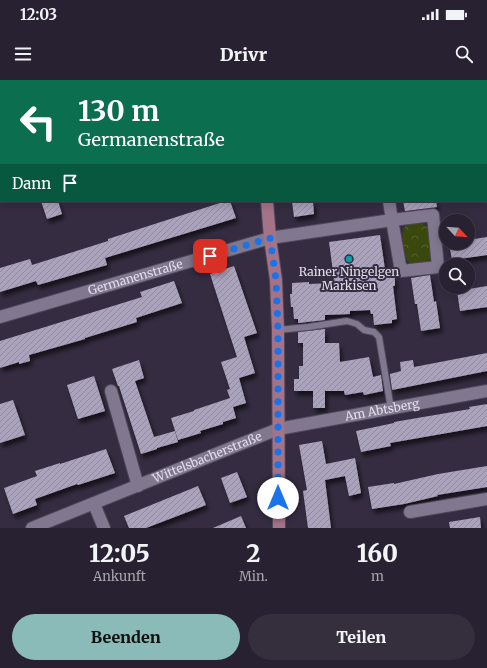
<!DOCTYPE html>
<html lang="de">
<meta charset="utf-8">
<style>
:root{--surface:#282131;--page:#342e3d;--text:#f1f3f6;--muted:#a5a3ab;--line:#443e4d;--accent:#8bbbb9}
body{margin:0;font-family:Merriweather,serif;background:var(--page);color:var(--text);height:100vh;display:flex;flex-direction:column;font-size:15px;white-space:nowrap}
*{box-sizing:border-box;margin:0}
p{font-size:13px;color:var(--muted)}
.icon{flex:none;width:22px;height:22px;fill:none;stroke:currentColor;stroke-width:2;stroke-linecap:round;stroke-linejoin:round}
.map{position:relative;height:448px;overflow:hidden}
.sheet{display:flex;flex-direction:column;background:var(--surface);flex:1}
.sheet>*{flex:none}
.top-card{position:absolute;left:0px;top:0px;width:487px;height:122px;box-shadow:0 2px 10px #0003,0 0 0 1px var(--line);background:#0b6e4f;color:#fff;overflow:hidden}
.needle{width:26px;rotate:116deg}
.controls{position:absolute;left:439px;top:134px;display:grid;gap:8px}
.controls a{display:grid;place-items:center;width:36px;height:36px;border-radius:50%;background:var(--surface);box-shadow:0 2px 10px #0003,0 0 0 1px var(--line);font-size:20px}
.pin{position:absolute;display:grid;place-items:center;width:34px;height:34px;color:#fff;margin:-17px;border-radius:8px;box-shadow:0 2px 6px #0006}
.me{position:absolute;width:44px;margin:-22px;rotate:0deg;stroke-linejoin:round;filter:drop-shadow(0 0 3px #0008)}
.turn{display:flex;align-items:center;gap:14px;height:84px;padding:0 12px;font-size:18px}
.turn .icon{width:52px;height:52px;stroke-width:2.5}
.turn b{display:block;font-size:28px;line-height:34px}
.then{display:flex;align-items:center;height:38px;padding:0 12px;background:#0003;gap:8px;font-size:15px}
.eta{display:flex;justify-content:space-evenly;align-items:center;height:68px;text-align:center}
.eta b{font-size:24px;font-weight:800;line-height:28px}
.action{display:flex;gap:8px;margin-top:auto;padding:8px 12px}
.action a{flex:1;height:46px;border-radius:24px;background:var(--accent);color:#111;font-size:16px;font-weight:800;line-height:46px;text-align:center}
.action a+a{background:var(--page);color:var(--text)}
.status{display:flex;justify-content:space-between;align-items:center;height:28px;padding:0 20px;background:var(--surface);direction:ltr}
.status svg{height:11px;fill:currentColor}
header{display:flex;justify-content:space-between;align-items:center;height:52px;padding:0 12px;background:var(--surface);font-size:18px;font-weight:800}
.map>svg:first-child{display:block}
.park{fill:url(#park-crowns)}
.building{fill:url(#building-hatch);filter:url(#shadow)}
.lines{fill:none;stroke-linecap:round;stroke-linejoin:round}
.lane-casing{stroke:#4f485a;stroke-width:8}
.street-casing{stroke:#4f485a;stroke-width:14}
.secondary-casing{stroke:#4f485a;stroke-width:14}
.lane{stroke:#817890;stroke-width:6}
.street{stroke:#817890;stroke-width:12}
.secondary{stroke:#a47388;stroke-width:12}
.route{stroke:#1a73e8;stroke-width:7;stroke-dasharray:0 12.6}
.culture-dot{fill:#0f9aa8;stroke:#352c41;stroke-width:1.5}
.labels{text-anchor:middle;stroke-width:4;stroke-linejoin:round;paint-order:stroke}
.poi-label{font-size:12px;fill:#e2ddea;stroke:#352c41}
.street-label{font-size:12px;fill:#e2ddea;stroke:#352c41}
</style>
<div class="status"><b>12:03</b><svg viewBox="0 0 49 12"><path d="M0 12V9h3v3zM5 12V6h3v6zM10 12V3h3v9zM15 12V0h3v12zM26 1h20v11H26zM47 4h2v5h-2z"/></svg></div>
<header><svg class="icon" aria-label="menu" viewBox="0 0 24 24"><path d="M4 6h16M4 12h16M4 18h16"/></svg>Drivr<svg class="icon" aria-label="search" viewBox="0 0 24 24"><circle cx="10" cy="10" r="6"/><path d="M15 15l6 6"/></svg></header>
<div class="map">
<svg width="487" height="448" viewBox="0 0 487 448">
<defs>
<pattern id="park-crowns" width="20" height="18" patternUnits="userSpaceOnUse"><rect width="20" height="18" fill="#3b480d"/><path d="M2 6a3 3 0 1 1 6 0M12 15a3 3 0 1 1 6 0" fill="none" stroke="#576230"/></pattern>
<pattern id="building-hatch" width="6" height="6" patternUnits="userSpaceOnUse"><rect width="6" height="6" fill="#aba2bb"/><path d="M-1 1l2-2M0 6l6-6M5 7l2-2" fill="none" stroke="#918a9e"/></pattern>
<filter id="shadow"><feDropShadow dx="2.5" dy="4.5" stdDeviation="2" flood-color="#0009"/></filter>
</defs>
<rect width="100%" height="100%" fill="#352c41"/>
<!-- park -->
<path class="park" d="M415 143C429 144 429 149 431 161 431 165 433 170 433 174 430 184 415 189 408 181 404 176 400 153 404 148 407 144 411 144 415 143Z"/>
<!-- building -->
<g class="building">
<path d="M41 121H58L62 134 47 139Z"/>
<path d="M226 121H230L236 138 105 178 107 185 38 205 36 201 0 212V188L30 179 32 185 108 161V159Z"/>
<path d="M292 121H313L314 134 294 137Z"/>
<path d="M403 121H436L437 127 405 131Z"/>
<path d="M380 155 386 196H395V206H393L397 239 392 240V243L374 245 373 234H371L370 230 350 231V234L325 235V240L298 243V239H294L293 227H291L290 214H292V203L309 202V204L331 203V199H334L329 162Z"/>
<path d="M487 157V175L452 180 449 163H468V160Z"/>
<path d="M234 186 257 253 244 257 255 293 239 298 246 323 233 327 236 338 223 342V344L200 351 201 353 178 360 171 338 194 331V330L230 318 227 310 230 309 221 282 237 277 210 194Z"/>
<path d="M430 195 434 222 436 221 440 248 421 251 417 224H415L411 198Z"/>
<path d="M174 201 182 223 136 238 137 242 85 258V259L29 275 30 281 19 284V282L0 288V261L142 217 140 212Z"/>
<path d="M487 206V227L460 231 457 211Z"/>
<path d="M325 249V263H339L340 282 369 277 373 297 381 295 383 311 364 315 363 312 345 315 344 311H325V328H313V311H294V299H299V286H303V263H298V252Z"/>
<path d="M487 273V291L392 310 390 294 401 291 400 282 413 280 414 287Z"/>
<path d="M139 280 144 298 135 301 154 357 175 351 178 362 157 368V369L141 374 119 306H118L112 289Z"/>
<path d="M94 296 105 331 78 339 67 305Z"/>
<path d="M13 320 25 355 0 363V324Z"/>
<path d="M487 324V346L390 363 391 366 361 372 356 351 394 343V342L470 329 469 327Z"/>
<path d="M322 361 326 384 355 378 361 413 349 416 345 396 325 400 331 448H308L303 411 307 410 299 365Z"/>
<path d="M106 369 115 393 78 405 77 404 35 419 37 425 13 434 4 408 37 396 35 391 60 383V384Z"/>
<path d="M487 386V407L437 415 438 416 404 424 372 429 368 407 394 403V404L438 394Z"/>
<path d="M237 392 247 417 230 423 221 398Z"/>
<path d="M198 406 206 425 146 448H129L124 436Z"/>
<path d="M241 436 246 448H213Z"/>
<path d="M480 437 481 448H450L449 442Z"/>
</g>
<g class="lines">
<!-- lane casing -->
<g class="lane-casing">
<path id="lane" d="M278 250 308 247 347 241 357 244 364 250 374 252 379 257 391 329"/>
</g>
<!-- street casing -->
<g class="street-casing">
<g id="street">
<path d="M104 0V1"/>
<path d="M353 0V1"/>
<path d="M375 0V1"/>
<path d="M144 1 147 0"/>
<path d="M0 46 1 45"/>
<path d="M433 135 438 187 401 191 392 140Z"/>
<path id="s1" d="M0 237 270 158 392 140 389 121"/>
<path d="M111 311 138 406"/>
<path d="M94 424 104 448"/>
<path d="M410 432 487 419"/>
<path id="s2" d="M32 448 278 349 487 311"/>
</g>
</g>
<!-- secondary casing -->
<g class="secondary-casing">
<g id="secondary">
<path d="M257 0V1"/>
<path d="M267 121 270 158 276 200 278 250 279 448"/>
</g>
</g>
<!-- lane -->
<use href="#lane" class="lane"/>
<!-- street -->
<use href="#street" class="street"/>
<!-- secondary -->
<use href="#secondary" class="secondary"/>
</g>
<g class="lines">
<!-- route -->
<path class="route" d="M210 176 270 158 276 200 278 250V418"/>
</g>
<!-- markers -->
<circle class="culture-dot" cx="349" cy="179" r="4"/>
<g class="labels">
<!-- poi labels -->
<g class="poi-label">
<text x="349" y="196">Rainer Ningelgen<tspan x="349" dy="14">Markisen</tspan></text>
</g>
<!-- street labels -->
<g class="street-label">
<text dy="4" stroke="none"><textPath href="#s1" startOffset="141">Germanenstraße</textPath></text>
<text dy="4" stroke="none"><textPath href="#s2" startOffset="371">Am Abtsberg</textPath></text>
<text dy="4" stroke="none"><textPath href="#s2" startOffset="189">Wittelsbacherstraße</textPath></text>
</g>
</g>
</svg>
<div class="controls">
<a><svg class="needle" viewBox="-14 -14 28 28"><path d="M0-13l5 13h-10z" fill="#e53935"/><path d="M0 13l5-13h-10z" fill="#a5a3ab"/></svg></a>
<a><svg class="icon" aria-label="search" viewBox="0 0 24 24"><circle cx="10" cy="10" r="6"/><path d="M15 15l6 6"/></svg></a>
</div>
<div class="pin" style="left:210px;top:176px;background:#d93025"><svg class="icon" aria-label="arrive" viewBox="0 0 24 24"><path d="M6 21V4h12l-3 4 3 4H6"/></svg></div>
<svg class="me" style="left:278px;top:418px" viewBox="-20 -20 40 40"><circle r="19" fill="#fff"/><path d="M0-13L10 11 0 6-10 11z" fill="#1a73e8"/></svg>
<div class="top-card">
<div class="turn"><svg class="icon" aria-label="left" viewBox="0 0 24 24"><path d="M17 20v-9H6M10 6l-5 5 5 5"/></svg><div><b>130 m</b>Germanenstraße</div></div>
<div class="then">Dann<svg class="icon" aria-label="arrive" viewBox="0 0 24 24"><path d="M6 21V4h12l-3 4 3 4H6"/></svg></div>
</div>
</div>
<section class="sheet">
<div class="eta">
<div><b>12:05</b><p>Ankunft</p></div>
<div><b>2</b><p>Min.</p></div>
<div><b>160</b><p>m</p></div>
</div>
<div class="action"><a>Beenden</a><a>Teilen</a></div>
</section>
